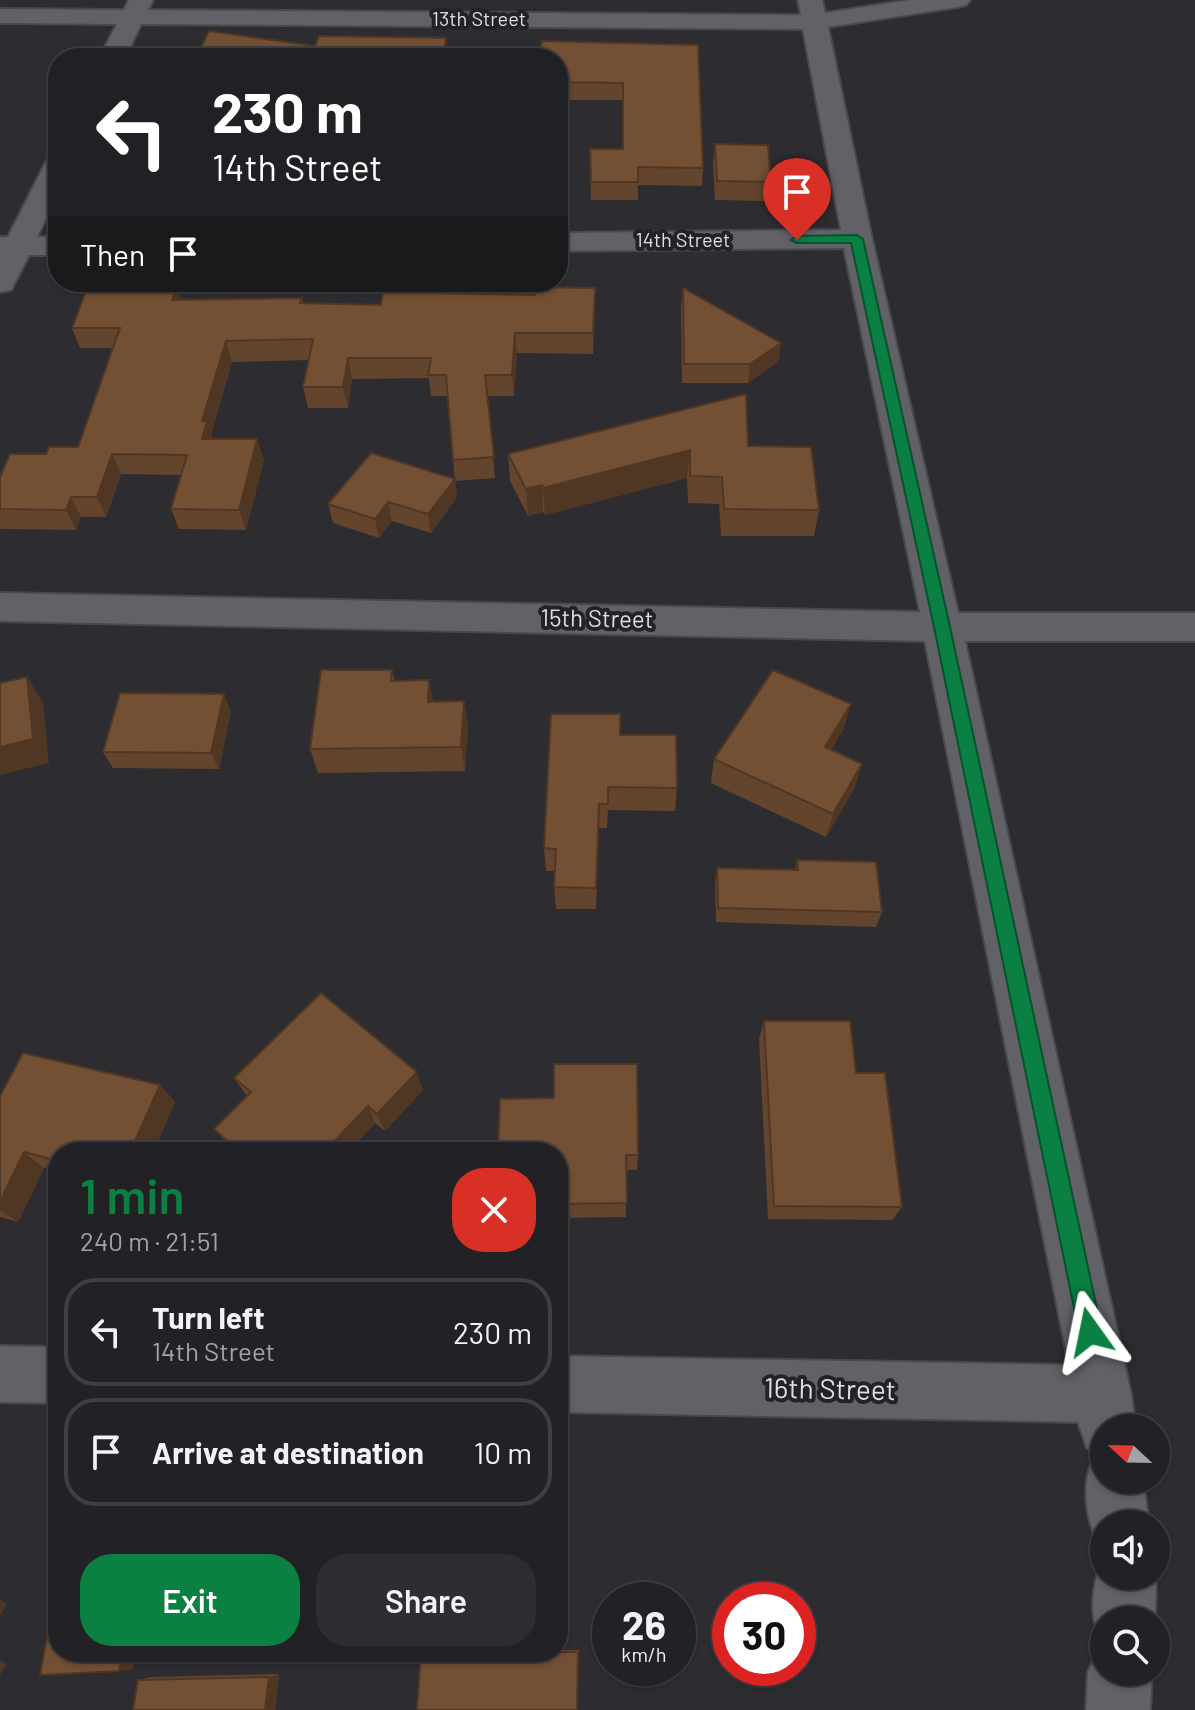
<!DOCTYPE html>
<meta charset="utf-8">
<style>
:root{--surface:#222125;--page:#2e2e32;--text:#f1f3f6;--muted:#a2a3a7;--line:#3f3e42;--accent:#0b8043}
body{margin:0;font-family:Barlow,sans-serif;background:var(--page);color:var(--text);height:100vh;display:flex;flex-direction:column;font-size:30px;white-space:nowrap}
*{box-sizing:border-box;margin:0}
p{font-size:26px;color:var(--muted)}
.icon{flex:none;width:44px;height:44px;fill:none;stroke:currentColor;stroke-width:2;stroke-linecap:round;stroke-linejoin:round}
.map{position:relative;flex:1;overflow:hidden}
.panel{position:absolute;left:48px;top:1142px;width:520px;height:520px;display:flex;flex-direction:column;background:var(--surface);border-radius:32px;box-shadow:0 2px 6px #0004,0 0 0 2px var(--line)}
.panel>*{flex:none}
.banner{position:absolute;left:48px;top:48px;width:520px;height:244px;border-radius:32px;box-shadow:0 2px 6px #0004,0 0 0 2px var(--line);background:#202124;color:#fff;overflow:hidden}
.needle{width:52px;rotate:292deg}
.fabs{position:absolute;left:1090px;top:1414px;display:grid;gap:16px}
.fabs a{display:grid;place-items:center;width:80px;height:80px;border-radius:50%;background:var(--surface);box-shadow:0 2px 6px #0004,0 0 0 2px var(--line);font-size:40px}
.speed{position:absolute;left:592px;top:1582px;display:flex;gap:16px;font-size:40px;font-weight:700;text-align:center}
.speed>*{display:grid;place-content:center;width:104px;height:104px;border-radius:50%;background:var(--surface);box-shadow:0 2px 6px #0004,0 0 0 2px var(--line);line-height:1}
.speed small{font-size:20px;font-weight:400}
.speed .limit{border:12px solid #d22;background:#fff;color:#111}
.pin{position:absolute;display:grid;place-items:center;width:68px;height:68px;color:#fff;margin:-82px -34px;border-radius:50% 50% 50% 0;rotate:-45deg;box-shadow:0 0 8px #0007}
.pin .icon{rotate:45deg}
.me{position:absolute;width:88px;margin:-44px;rotate:348deg;stroke-linejoin:round;filter:drop-shadow(0 0 6px #0008)}
.turn{display:flex;align-items:center;gap:28px;height:168px;padding:0 32px;font-size:36px}
.turn .icon{width:104px;height:104px;stroke-width:2.5}
.turn b{display:block;font-size:56px;line-height:68px}
.then{display:flex;align-items:center;height:76px;padding:0 32px;background:#0003;gap:16px;font-size:30px}
.round{display:grid;place-items:center;flex:none;width:84px;height:84px;border-radius:32px;background:var(--page)}
.head{display:flex;align-items:center;justify-content:space-between;height:136px;padding:0 32px}
h1{font-size:48px;font-weight:600;line-height:60px;color:var(--accent)}
.cta{display:flex;gap:16px;margin-top:auto;padding:16px 32px}
.cta a{flex:1;height:92px;border-radius:32px;background:var(--accent);color:#fff;font-size:32px;font-weight:600;line-height:92px;text-align:center}
.cta a+a{background:var(--page);color:var(--text)}
ul{padding:0;list-style:none}
li{display:flex;align-items:center;gap:24px;height:108px;margin:0 16px 12px;padding:0 16px;border:4px solid var(--line);border-radius:32px}
li div{flex:1}
li b{display:block;font-size:30px}
li em{font-style:normal}
.map>svg:first-child{display:block}
.lines{fill:none;stroke-linecap:round;stroke-linejoin:round}
.street-casing{stroke:#49494d;stroke-width:4}
.street{fill:#616167;fill-rule:evenodd}
.wall{fill:#63442d}
.shaded-wall{fill:#503724}
.building{fill:#734f34;stroke:#503724;stroke-width:2}
.route{fill:#0b8043;stroke:#07532c;stroke-width:2}
.labels{text-anchor:middle;stroke-width:8;stroke-linejoin:round;paint-order:stroke}
.far-street-label{font-size:20px;fill:#dedee1;stroke:#232327}
.street-label{font-size:24px;fill:#dedee1;stroke:#232327}
.near-street-label{font-size:28px;fill:#dedee1;stroke:#232327}
</style>
<div class="map">
<svg width="1195" height="1710" viewBox="0 0 1195 1710">
<rect width="100%" height="100%" fill="#2d2c31"/>
<g class="lines">
<!-- street casing -->
<g class="street-casing">
<g id="street">
<path d="M129 0H153L148 10 801 15 798 0H822L825 13 910 0H970L966 5 958 7 828 27 872 239 958 613H1195V641H965L1131 1394 1136 1428H1104V1480H1143L1149 1524H1104V1548L1098 1545C1086 1516 1081 1488 1093 1459L1103 1455 1087 1448 1078 1422 558 1412V1356L1069 1365 925 641 0 621V593L920 612 844 248 558 251V233L841 230 803 29 141 24 125 58H99L117 24 0 23V9L124 10Z"/>
<path d="M58 156V193L37 237H58V255H29L11 290 0 292V237H8L48 158Z"/>
<path d="M0 1346 58 1347V1403L0 1402Z"/>
<path d="M1104 1556V1576H1156L1155 1620H1104V1643C1086 1618 1093 1582 1104 1556Z"/>
<path d="M1104 1647V1672H1152L1150 1710H1086L1088 1672 1098 1650Z"/>
</g>
</g>
<!-- street -->
<use href="#street" class="street"/>
</g>
<!-- wall -->
<g class="wall">
<path d="M698 45 703 168 702 186 638 185V200H591L590 149H622V100H558V58Z"/>
<path d="M715 144 771 182 769 201 715 200 713 163Z"/>
<path d="M595 288 593 354 517 353 514 396H487L495 478 455 481 447 396H431L429 378 352 379 348 408H308L303 387 309 360 232 362 211 435 213 439 264 460 246 530 179 529 171 509 181 475 121 474 106 517H81L76 530 0 529V477L46 454 78 447 112 348H80L72 328 181 300 302 298 303 303 381 305 535 295Z"/>
<path d="M683 288 781 343 778 362 748 383H682L681 307Z"/>
<path d="M748 446 819 510 814 536H721L719 504 688 503 687 478 545 515 543 512 528 516 510 481 508 454Z"/>
<path d="M455 479 457 497 431 533 392 521 379 538 333 523 328 504Z"/>
<path d="M392 670 395 681 433 702 464 701 468 726 465 771 318 773 310 749Z"/>
<path d="M231 712 219 769 113 768 103 752Z"/>
<path d="M844 728 831 750 855 787 826 837 711 783 714 759Z"/>
<path d="M620 735 677 788 675 811 608 810 607 828H599L596 909H556L554 887 555 871H546L544 848Z"/>
<path d="M797 860 882 912 876 927 716 922 715 883 717 868 795 870Z"/>
<path d="M764 1021 856 1073 902 1207 892 1220 768 1219 759 1039Z"/>
<path d="M234 1078 423 1090 385 1131 375 1123 348 1152H235L214 1129 247 1096Z"/>
<path d="M160 1085 175 1102 153 1152H58V1171L44 1168 18 1222 0 1217V1096Z"/>
<path d="M558 1152 638 1155 637 1170H626V1217L558 1218Z"/>
<path d="M558 1650H579L577 1710 558 1652Z"/>
<path d="M279 1674 275 1710 138 1680 152 1677Z"/>
</g>
<!-- shaded-wall -->
<g class="shaded-wall">
<path d="M446 38 448 58H443Z"/>
<path d="M177 286 183 306 172 300Z"/>
<path d="M595 288V309L593 354V333Z"/>
<path d="M515 333 517 353 514 396 512 375Z"/>
<path d="M226 341 232 362 211 435 214 442 202 439V421Z"/>
<path d="M781 343 778 362 748 383 750 364Z"/>
<path d="M348 358 352 379 348 408 343 387Z"/>
<path d="M257 439 264 460 246 530 239 510Z"/>
<path d="M690 450 687 478 545 515 543 488Z"/>
<path d="M112 454 121 474 106 517 97 497Z"/>
<path d="M455 479 457 497 431 533 428 514Z"/>
<path d="M542 485 543 512 528 516 526 489Z"/>
<path d="M71 497 81 517 76 530 66 510Z"/>
<path d="M388 502 392 521 379 538 375 519Z"/>
<path d="M27 677 43 702 49 763 0 775V747Z"/>
<path d="M429 680 434 705 428 702Z"/>
<path d="M224 694 231 712 219 769 211 753Z"/>
<path d="M464 701 468 726 465 771 461 747Z"/>
<path d="M851 704 844 728 818 771 825 747Z"/>
<path d="M862 764 855 787 826 837 833 814Z"/>
<path d="M417 1072 423 1090 385 1131 377 1114Z"/>
<path d="M160 1085 175 1102 153 1152H130Z"/>
<path d="M368 1106 375 1123 348 1152H324Z"/>
<path d="M24 1152 44 1168 18 1222 0 1210V1201Z"/>
<path d="M0 1600 7 1604 0 1615Z"/>
<path d="M122 1652H135L133 1669 119 1671Z"/>
<path d="M0 1660 7 1664 0 1675Z"/>
<path d="M279 1674 275 1710H265L269 1677Z"/>
</g>
<!-- building -->
<g class="building">
<path d="M209 31 315 46 319 36 446 38 443 58H196Z"/>
<path d="M542 41 698 45 703 168 638 167V182H591L590 149H623V83L558 82V58H540Z"/>
<path d="M715 144 768 145 771 182 717 181Z"/>
<path d="M88 286H177L172 300 302 298 300 303 381 305 383 292 535 295 536 287 595 288 593 333H515L512 375H485L494 457 453 460 446 375H428L431 358H348L343 387H303L313 339 226 341 202 421H207L202 439H257L239 510 171 509 187 455 112 454 97 497H71L66 510 0 509V477L10 454H46L49 447H78L120 328H72Z"/>
<path d="M683 288 781 343 750 364H684Z"/>
<path d="M746 394 748 446 811 447 819 510 724 509 722 477 690 476V450L543 488 542 485 526 489 508 454Z"/>
<path d="M371 453 455 479 428 514 388 502 375 519 328 504Z"/>
<path d="M321 670H392L391 681 429 680 428 702 464 701 461 747 310 749Z"/>
<path d="M773 670 851 704 825 747 862 764 833 814 714 759Z"/>
<path d="M27 677 33 739 0 747V683Z"/>
<path d="M120 693 224 694 211 753 103 752Z"/>
<path d="M551 714H620V735H676L677 788 608 787V804H599L596 888 554 887 556 849 544 848Z"/>
<path d="M797 860 876 862 882 912 718 908 717 868 798 870Z"/>
<path d="M321 993 417 1072 377 1114 368 1106 324 1152H239L214 1129 251 1092 234 1078Z"/>
<path d="M764 1021H850L856 1073H885L902 1207 774 1206Z"/>
<path d="M23 1053 160 1085 130 1152H58V1161L24 1152 0 1201V1096Z"/>
<path d="M554 1064H637L638 1155H626L627 1203 558 1204V1152H498L500 1099 554 1098Z"/>
<path d="M58 1580V1652H122L119 1671 40 1675Z"/>
<path d="M421 1652H578L577 1710H417Z"/>
<path d="M269 1677 265 1710H133L138 1680Z"/>
</g>
<!-- route -->
<path class="route" d="M857 235 863 239 950 627 1102 1332 1098 1340 1090 1344 1082 1340 1079 1332 934 627 851 243H797L791 240 797 236Z"/>
<g class="labels">
<!-- far-street labels -->
<g class="far-street-label">
<text x="479" y="26">13th Street</text>
<text x="683" y="247">14th Street</text>
</g>
<!-- street labels -->
<g class="street-label">
<text transform="translate(597 619) rotate(1)" y="8">15th Street</text>
</g>
<!-- near-street labels -->
<g class="near-street-label">
<text transform="translate(830 1389) rotate(1)" y="10">16th Street</text>
</g>
</g>
</svg>
<div class="fabs">
<a><svg class="needle" viewBox="-14 -14 28 28"><path d="M0-13l5 13h-10z" fill="#e53935"/><path d="M0 13l5-13h-10z" fill="#a2a3a7"/></svg></a>
<a><svg class="icon" aria-label="sound" viewBox="0 0 24 24"><path d="M4 9h4l5-4v14l-5-4H4zM17 9q2 3 0 6"/></svg></a>
<a><svg class="icon" aria-label="search" viewBox="0 0 24 24"><circle cx="10" cy="10" r="6"/><path d="M15 15l6 6"/></svg></a>
</div>
<div class="speed"><div>26<small>km/h</small></div><div class="limit">30</div></div>
<div class="pin" style="left:797px;top:240px;background:#d93025"><svg class="icon" aria-label="arrive" viewBox="0 0 24 24"><path d="M6 21V4h12l-3 4 3 4H6"/></svg></div>
<svg class="me" style="left:1090px;top:1332px" viewBox="-20 -20 40 40"><path d="M0-17L14 15 0 8-14 15z" fill="#0b8043" stroke="#fff" stroke-width="4"/></svg>
<div class="banner">
<div class="turn"><svg class="icon" aria-label="left" viewBox="0 0 24 24"><path d="M17 20v-9H6M10 6l-5 5 5 5"/></svg><div><b>230 m</b>14th Street</div></div>
<div class="then">Then<svg class="icon" aria-label="arrive" viewBox="0 0 24 24"><path d="M6 21V4h12l-3 4 3 4H6"/></svg></div>
</div>
<section class="panel">
<div class="head"><div><h1>1 min</h1><p>240 m · 21:51</p></div><a class="round" style="background:#d93025;color:#fff"><svg class="icon" aria-label="close" viewBox="0 0 24 24"><path d="M6 6l12 12M18 6L6 18"/></svg></a></div>
<ul>
<li><svg class="icon" aria-label="left" viewBox="0 0 24 24"><path d="M17 20v-9H6M10 6l-5 5 5 5"/></svg><div><b>Turn left</b><p>14th Street</p></div><em>230 m</em></li>
<li><svg class="icon" aria-label="arrive" viewBox="0 0 24 24"><path d="M6 21V4h12l-3 4 3 4H6"/></svg><div><b>Arrive at destination</b></div><em>10 m</em></li>
</ul>
<div class="cta"><a>Exit</a><a>Share</a></div>
</section>
</div>
